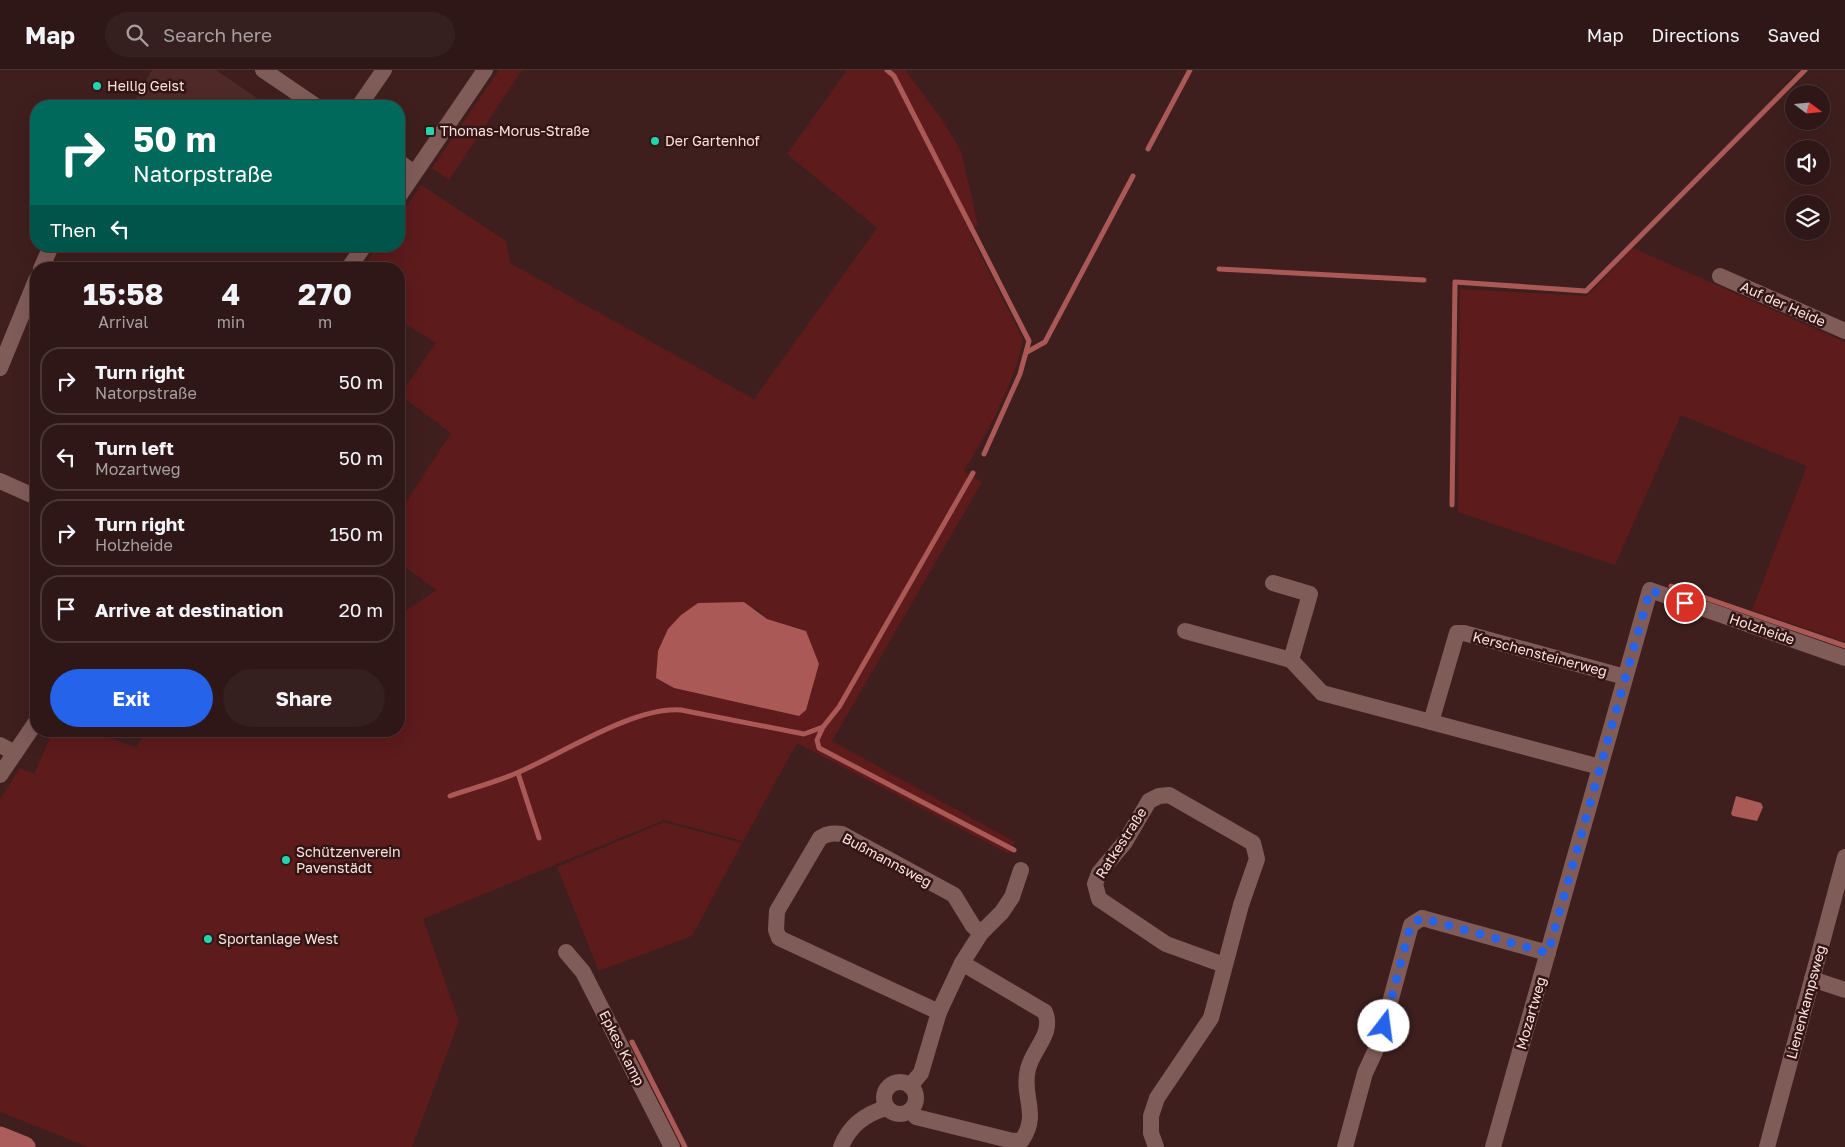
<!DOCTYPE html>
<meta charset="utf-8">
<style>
:root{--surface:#2e1716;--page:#36201f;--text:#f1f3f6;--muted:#a79fa1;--line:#493635;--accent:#2563eb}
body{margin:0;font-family:"Golos Text",sans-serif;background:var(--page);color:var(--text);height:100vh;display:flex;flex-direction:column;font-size:19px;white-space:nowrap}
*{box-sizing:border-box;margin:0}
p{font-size:16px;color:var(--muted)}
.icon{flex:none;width:28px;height:28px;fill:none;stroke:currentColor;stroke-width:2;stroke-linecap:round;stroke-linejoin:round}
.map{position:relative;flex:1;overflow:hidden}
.side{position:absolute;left:30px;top:192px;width:375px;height:475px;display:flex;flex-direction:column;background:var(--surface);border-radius:20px;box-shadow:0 5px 20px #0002,0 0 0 1px var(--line)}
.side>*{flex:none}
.banner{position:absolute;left:30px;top:30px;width:375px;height:152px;border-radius:20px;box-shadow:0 5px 20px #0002,0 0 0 1px var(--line);background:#00695c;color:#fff;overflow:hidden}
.needle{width:32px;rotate:106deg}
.controls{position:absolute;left:1785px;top:15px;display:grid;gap:10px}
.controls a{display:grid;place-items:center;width:45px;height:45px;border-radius:50%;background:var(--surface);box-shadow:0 5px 20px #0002,0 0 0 1px var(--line);font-size:25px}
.pin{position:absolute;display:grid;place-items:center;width:42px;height:42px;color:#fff;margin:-21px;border:2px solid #fff;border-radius:50%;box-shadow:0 1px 5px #0007}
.me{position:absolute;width:55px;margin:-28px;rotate:15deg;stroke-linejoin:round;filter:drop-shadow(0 0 4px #0008)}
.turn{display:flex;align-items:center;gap:18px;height:105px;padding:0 20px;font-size:22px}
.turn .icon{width:65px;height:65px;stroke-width:2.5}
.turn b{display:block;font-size:35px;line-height:42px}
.then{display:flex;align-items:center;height:48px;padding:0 20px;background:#0003;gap:10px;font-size:19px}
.eta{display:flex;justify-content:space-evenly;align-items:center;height:85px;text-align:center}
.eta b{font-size:30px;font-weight:700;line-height:35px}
.cta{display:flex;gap:10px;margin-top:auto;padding:10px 20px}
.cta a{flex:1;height:58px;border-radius:30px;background:var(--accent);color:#fff;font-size:20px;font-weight:700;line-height:58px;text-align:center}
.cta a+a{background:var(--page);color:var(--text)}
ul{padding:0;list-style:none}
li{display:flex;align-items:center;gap:15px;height:68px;margin:0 10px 8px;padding:0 10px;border:2px solid var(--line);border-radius:20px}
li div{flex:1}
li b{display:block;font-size:19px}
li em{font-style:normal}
header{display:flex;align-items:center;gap:30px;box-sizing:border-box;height:70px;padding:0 25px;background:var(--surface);border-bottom:1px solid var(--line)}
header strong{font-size:24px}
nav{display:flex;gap:28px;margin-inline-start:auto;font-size:18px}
.search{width:350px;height:45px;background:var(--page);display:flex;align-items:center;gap:12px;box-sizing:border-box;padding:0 18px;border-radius:28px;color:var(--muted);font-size:19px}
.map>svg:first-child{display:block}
.built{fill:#4e2928}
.green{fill:#5d1b1c;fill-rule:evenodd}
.water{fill:#aa5956}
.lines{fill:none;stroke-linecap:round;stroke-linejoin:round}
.stream{stroke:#aa5956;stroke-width:5}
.minor{stroke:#805c59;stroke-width:16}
.major{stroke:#aa5d5a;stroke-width:21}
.route{stroke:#2563eb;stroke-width:9;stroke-dasharray:0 16.2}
.poi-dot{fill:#23d5af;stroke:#331514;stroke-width:2}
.labels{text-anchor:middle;stroke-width:5;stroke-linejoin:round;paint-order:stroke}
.poi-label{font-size:14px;fill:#f8e2e0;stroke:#331514;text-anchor:start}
.street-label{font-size:14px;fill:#f8e2e0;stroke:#331514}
</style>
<header>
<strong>Map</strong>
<div class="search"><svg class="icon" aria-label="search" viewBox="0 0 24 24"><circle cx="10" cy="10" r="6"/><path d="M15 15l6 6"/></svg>Search here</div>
<nav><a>Map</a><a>Directions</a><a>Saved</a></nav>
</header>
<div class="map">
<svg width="1845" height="1077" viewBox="0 0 1845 1077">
<rect width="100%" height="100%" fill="#3e1f1e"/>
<!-- built -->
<path class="built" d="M152 0H216L257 28 252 36H132Z"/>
<!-- green -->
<g class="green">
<path d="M499 0H522L449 110 432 98Z"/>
<path d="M847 0H905L941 48 961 81 978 155 969 162 1023 269C1016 311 986 365 964 401L982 412 832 671 1015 772 1009 784 797 673 743 771 664 750 423 849 459 951 412 1077H88L0 1042V729L20 698 34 704 53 661H90L136 677 147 661H399V545L437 520 399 493V443L451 363 400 325 436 273 399 250V199H362L378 176H399V147L421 115 506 171 510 193 754 329 877 158 787 84ZM698 533 757 539 767 549 805 560 819 594 798 646 674 618 656 608 658 581Z"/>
<path d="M1633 178 1845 272V572L1752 540 1807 396 1681 345 1615 495 1458 442 1460 219 1587 226Z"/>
<path d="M664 752 742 773 692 866 599 901 557 797Z"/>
</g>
<!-- water -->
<g class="water">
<path d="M744 532 767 549 806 561 819 594 806 640 799 646 674 618 656 608 658 581 668 559 681 545 698 533Z"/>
<path d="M1736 726 1761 733 1763 737 1757 751 1733 746 1731 744Z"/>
</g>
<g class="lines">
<!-- stream -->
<g class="stream">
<path d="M887 0 894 6 1029 271 1020 304 984 384"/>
<path d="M1148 79 1190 0"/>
<path d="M1219 199 1424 210"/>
<path d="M1027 282 1045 272 1133 106"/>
<path d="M1452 435 1455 212 1586 221 1805 0"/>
<path d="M1671 516 1845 576"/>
<path d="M823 657 817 670 819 678 1014 780"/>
<path d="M518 703 539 768"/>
<path d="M450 726C473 718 497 712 519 702 563 683 635 636 681 640L804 664 823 657 839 637 973 403"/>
<path d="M632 972 685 1077"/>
</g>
<!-- minor -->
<g class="minor">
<path d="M263 0 316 36"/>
<path d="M359 36 384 0"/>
<path d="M399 92 414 103"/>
<path d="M399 126 485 0"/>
<path d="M41 199 51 176"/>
<path d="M348 199 364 176"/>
<path d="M1720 206 1845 261"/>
<path d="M0 298 36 210"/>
<path d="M0 411 36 427"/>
<path d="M1273 513 1310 524 1291 590 1322 623 1600 697"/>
<path d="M1185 561 1291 590"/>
<path d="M1431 652 1457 563H1464L1625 607"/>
<path d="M0 675 15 683"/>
<path d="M0 705 36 652"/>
<path d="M566 882 583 902 672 1077"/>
<path d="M1812 909 1845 920"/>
<path d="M939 942 779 868 776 860 777 841 820 768C828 763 833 763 842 764L954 825 973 856 981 863"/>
<circle cx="900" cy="1028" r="16"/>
<path d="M910 1016 921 1003 939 942 962 893 981 863 1002 842 1012 827 1021 800"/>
<path d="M911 1041 916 1047 1013 1071 1022 1070C1040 1044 1021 1026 1028 999 1033 978 1054 964 1045 942L962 893"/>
<path d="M841 1077C849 1056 865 1044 886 1038"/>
<path d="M1156 1077 1151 1063V1046L1157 1028 1211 948 1241 835 1257 789 1253 773 1169 725 1159 726 1149 731 1125 772 1099 803 1095 814 1099 829 1166 874 1224 895"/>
<path d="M1345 1077 1365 1003 1379 973 1411 855 1422 848 1548 883"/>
<path d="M1493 1077 1650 520 1845 588"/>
<path d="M1767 1077 1845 787"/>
</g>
<!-- major -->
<path class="major" d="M0 1067 25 1077"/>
</g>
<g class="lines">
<!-- route -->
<path class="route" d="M1384 956 1411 854 1422 848 1548 883 1650 520 1685 533"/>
</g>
<!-- markers -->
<g class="poi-dot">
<circle cx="97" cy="16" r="5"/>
<rect x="425" y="56" width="10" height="10" rx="2.5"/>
<circle cx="655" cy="71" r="5"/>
<circle cx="286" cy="790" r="5"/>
<circle cx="208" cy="869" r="5"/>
</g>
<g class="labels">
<!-- poi labels -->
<g class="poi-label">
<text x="107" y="21">Heilig Geist</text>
<text x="440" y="66">Thomas-Morus-Straße</text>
<text x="665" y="76">Der Gartenhof</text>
<text x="296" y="787">Schützenverein<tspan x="296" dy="16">Pavenstädt</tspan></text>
<text x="218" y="874">Sportanlage West</text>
</g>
<!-- street labels -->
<g class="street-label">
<text transform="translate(1783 234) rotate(24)" y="5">Auf der Heide</text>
<text transform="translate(1762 559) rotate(19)" y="5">Holzheide</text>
<text transform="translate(1540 584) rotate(15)" y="5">Kerschensteinerweg</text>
<text transform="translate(1121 773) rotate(-57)" y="5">Ratkestraße</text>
<text transform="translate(887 790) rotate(28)" y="5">Bußmannsweg</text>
<text transform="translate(1806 932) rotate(-75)" y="5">Lienenkampsweg</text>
<text transform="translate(1531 943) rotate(-74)" y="5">Mozartweg</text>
<text transform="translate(622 978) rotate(63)" y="5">Epkes Kamp</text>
</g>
</g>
</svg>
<div class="controls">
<a><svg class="needle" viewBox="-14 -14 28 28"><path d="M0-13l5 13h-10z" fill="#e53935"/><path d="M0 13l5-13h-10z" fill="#a79fa1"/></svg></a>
<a><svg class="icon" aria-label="sound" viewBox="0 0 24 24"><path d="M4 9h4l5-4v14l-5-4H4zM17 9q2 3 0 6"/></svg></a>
<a><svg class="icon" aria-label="layers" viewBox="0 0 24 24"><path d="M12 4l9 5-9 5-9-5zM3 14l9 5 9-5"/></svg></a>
</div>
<div class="pin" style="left:1685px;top:533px;background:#d93025"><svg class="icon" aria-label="arrive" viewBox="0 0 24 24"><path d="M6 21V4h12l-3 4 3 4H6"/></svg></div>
<svg class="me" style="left:1384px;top:956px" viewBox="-20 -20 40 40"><circle r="19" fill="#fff"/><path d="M0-13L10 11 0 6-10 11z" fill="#2563eb"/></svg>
<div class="banner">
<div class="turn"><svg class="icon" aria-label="right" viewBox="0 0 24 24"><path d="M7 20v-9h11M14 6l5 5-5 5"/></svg><div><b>50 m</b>Natorpstraße</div></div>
<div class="then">Then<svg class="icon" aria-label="left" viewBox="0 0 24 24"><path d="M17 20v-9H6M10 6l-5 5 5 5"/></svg></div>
</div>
<section class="side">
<div class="eta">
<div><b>15:58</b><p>Arrival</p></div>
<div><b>4</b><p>min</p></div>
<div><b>270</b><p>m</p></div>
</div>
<ul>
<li><svg class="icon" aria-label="right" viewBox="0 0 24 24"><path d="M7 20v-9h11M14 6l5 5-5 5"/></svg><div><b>Turn right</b><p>Natorpstraße</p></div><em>50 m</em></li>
<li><svg class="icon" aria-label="left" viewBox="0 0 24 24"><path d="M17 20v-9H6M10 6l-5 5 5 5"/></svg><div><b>Turn left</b><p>Mozartweg</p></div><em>50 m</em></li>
<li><svg class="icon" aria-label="right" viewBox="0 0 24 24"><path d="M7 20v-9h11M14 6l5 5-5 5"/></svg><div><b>Turn right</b><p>Holzheide</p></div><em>150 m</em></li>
<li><svg class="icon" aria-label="arrive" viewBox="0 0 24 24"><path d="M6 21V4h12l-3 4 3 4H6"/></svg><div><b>Arrive at destination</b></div><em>20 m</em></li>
</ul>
<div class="cta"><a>Exit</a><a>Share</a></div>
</section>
</div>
